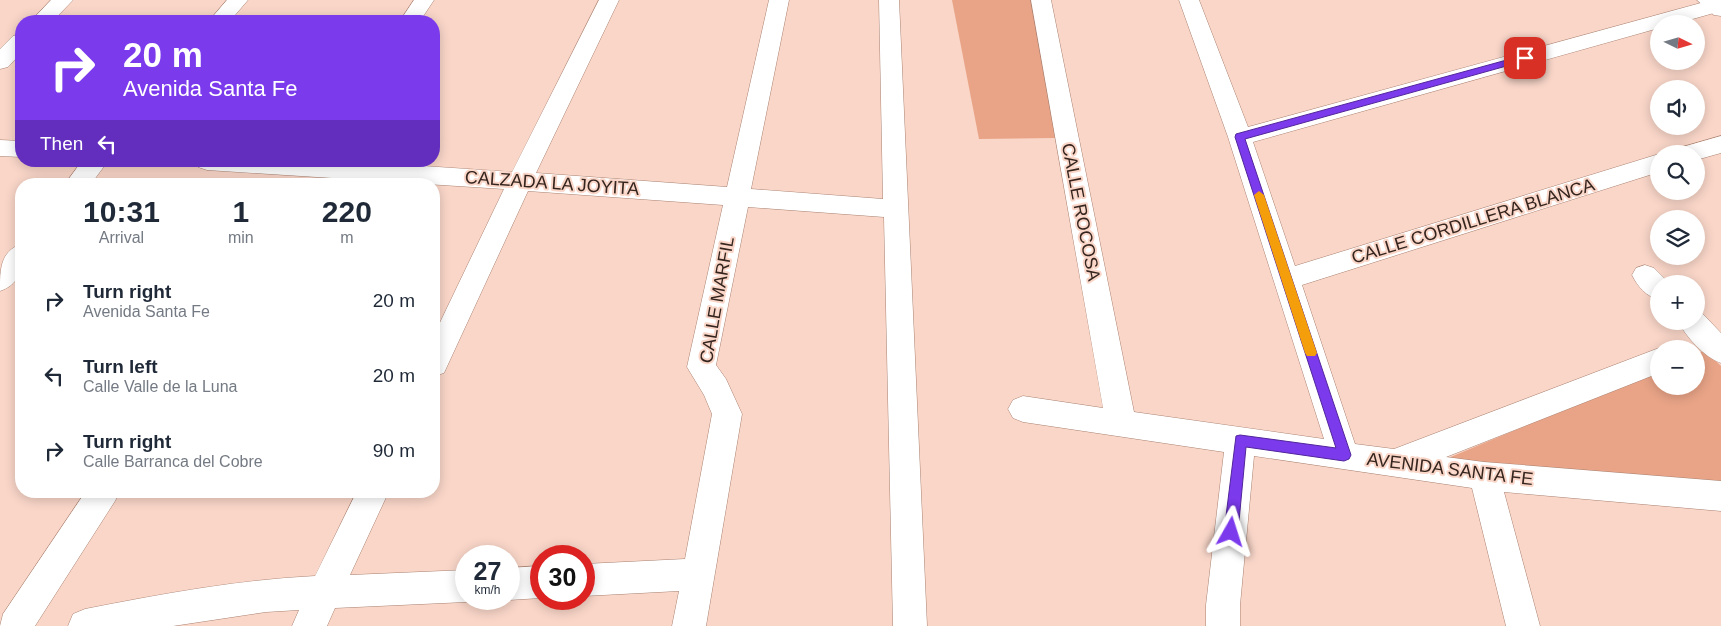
<!DOCTYPE html>
<meta charset="utf-8">
<style>
:root{--surface:#fff;--page:#f6f6f7;--text:#1f2937;--muted:#747a83}
body{margin:0;font-family:Arial,sans-serif;background:var(--page);color:var(--text);height:100vh;display:flex;flex-direction:column;font-size:19px;white-space:nowrap}
*{box-sizing:border-box;margin:0}
p{font-size:16px;color:var(--muted)}
.icon{flex:none;width:28px;height:28px;fill:none;stroke:currentColor;stroke-width:2;stroke-linecap:round;stroke-linejoin:round}
.map{position:relative;flex:1;overflow:hidden}
.panel{position:absolute;left:15px;top:178px;width:425px;height:320px;display:flex;flex-direction:column;background:var(--surface);border-radius:20px;box-shadow:0 2px 12px #0003}
.panel>*{flex:none}
.guide{position:absolute;left:15px;top:15px;width:425px;height:152px;border-radius:20px;box-shadow:0 2px 12px #0003;background:#7c3aed;color:#fff;overflow:hidden}
.needle{width:32px;rotate:95deg}
.fabs{position:absolute;left:1650px;top:15px;display:grid;gap:10px}
.fabs a{display:grid;place-items:center;width:55px;height:55px;border-radius:50%;background:var(--surface);box-shadow:0 2px 12px #0003;font-size:25px}
.speed{position:absolute;left:455px;top:545px;display:flex;gap:10px;font-size:25px;font-weight:700;text-align:center}
.speed>*{display:grid;place-content:center;width:65px;height:65px;border-radius:50%;background:var(--surface);box-shadow:0 2px 12px #0003;line-height:1}
.speed small{font-size:12px;font-weight:400}
.speed .limit{border:8px solid #d22;background:#fff;color:#111}
.pin{position:absolute;display:grid;place-items:center;width:42px;height:42px;color:#fff;margin:-21px;border-radius:10px;box-shadow:0 2px 8px #0006}
.me{position:absolute;width:55px;margin:-28px;rotate:6deg;stroke-linejoin:round;filter:drop-shadow(0 0 4px #0008)}
.turn{display:flex;align-items:center;gap:18px;height:105px;padding:0 25px;font-size:22px}
.turn .icon{width:65px;height:65px;stroke-width:2.5}
.turn b{display:block;font-size:35px;line-height:42px}
.then{display:flex;align-items:center;height:48px;padding:0 25px;background:#0003;gap:10px;font-size:19px}
.eta{display:flex;justify-content:space-evenly;align-items:center;height:85px;text-align:center}
.eta b{font-size:30px;font-weight:700;line-height:35px}
ul{padding:0;list-style:none}
li{display:flex;align-items:center;gap:15px;height:75px;padding:0 25px}
li div{flex:1}
li b{display:block;font-size:19px}
li em{font-style:normal}
.map>svg:first-child{display:block}
.green{fill:#e9a487}
.lines{fill:none;stroke-linecap:round;stroke-linejoin:round}
.minor-casing{stroke:#a98272;stroke-width:1}
.tertiary-casing{stroke:#a98272;stroke-width:1}
.minor{fill:#fff;fill-rule:evenodd}
.tertiary{fill:#fff;fill-rule:evenodd}
.route{fill:#7c3aed;stroke:#51269a}
.slow{fill:#f59e0b}
.labels{text-anchor:middle;stroke-width:4;stroke-linejoin:round;paint-order:stroke}
.street-label{font-size:18px;fill:#35251e;stroke:#f9d6c8}
</style>
<div class="map">
<svg width="1721" height="626" viewBox="0 0 1721 626">
<rect width="100%" height="100%" fill="#f9d6c8"/>
<!-- green -->
<g class="green">
<path d="M952 0H1036L1055 138 979 139Z"/>
<path d="M1705 350 1721 366V492L1441 461 1659 370V386H1696V354Z"/>
</g>
<g class="lines">
<!-- minor casing -->
<g class="minor-casing">
<g id="minor">
<path d="M51 0H73L53 21H31Z"/>
<path d="M227 0H248L230 21H209Z"/>
<path d="M414 0H434L420 21H400Z"/>
<path d="M599 0H619L536 173 727 187 769 0H789L751 189 883 199 879 0H899L927 626H893L884 217 748 207 716 365 726 379 742 414 706 626H672L679 591 584 596V564L685 559 712 414 704 395 687 367 723 205 528 191 444 373 434 376V335L504 189 207 170 198 167 195 161H348L512 172Z"/>
<path d="M1031 0H1051L1134 412 1324 439 1228 137 1179 0H1199L1248 127 1708 1H1721V11L1675 24H1659V28L1253 142 1295 266 1659 154V172L1302 285 1355 444 1394 449 1659 348 1661 349H1659V373L1446 457 1484 462 1721 481V511L1504 492 1540 626H1506L1472 488 1254 456 1240 605V626H1206V605L1224 452 1023 422 1013 418 1008 409 1013 400 1023 396 1103 408Z"/>
<path d="M21 34V53L8 67 0 69V49L13 36Z"/>
<path d="M1721 136V153L1696 160V154H1676L1679 148Z"/>
<path d="M0 140 21 141V157L0 156Z"/>
<path d="M82 161H108L91 184H65Z"/>
<path d="M21 244C22 265 23 283 0 291 0 269 0 252 21 244Z"/>
<path d="M1645 265 1654 268 1670 284H1659V300C1646 296 1638 287 1632 275L1636 268Z"/>
<path d="M1696 311 1702 313 1721 333V363C1704 357 1686 337 1678 321H1696Z"/>
<path d="M86 491H120L115 501 35 626H0L3 614Z"/>
<path d="M357 491H389L350 575 466 570V599H475L466 602 335 608 327 626H292L299 610 266 612 173 626H68L73 614 85 609C162 594 237 580 315 576Z"/>
<path d="M541 566V598L509 600 505 599H509V568Z"/>
</g>
</g>
<!-- tertiary casing -->
<g class="tertiary-casing">
<path id="tertiary" d="M1697 0H1721V16L1714 15Z"/>
</g>
<!-- minor -->
<use href="#minor" class="minor"/>
<!-- tertiary -->
<use href="#tertiary" class="tertiary"/>
</g>
<!-- route -->
<path class="route" d="M1525 55 1529 58 1528 60 1245 139 1351 455 1349 459 1344 461 1246 447 1238 532 1236 536 1231 538 1226 536 1224 532 1236 436 1240 435 1336 448 1235 137 1236 134Z"/>
<!-- slow -->
<path class="slow" d="M1259 191 1264 195 1317 353 1315 356H1307L1305 353 1254 195Z"/>
<g class="labels">
<!-- street labels -->
<g class="street-label">
<text transform="translate(552 183) rotate(4)" y="6">CALZADA LA JOYITA</text>
<text transform="translate(1081 212) rotate(79)" y="6">CALLE ROCOSA</text>
<text transform="translate(1473 221) rotate(-17)" y="6">CALLE CORDILLERA BLANCA</text>
<text transform="translate(717 300) rotate(-80)" y="6">CALLE MARFIL</text>
<text transform="translate(1450 469) rotate(7)" y="6">AVENIDA SANTA FE</text>
</g>
</g>
</svg>
<div class="fabs">
<a><svg class="needle" viewBox="-14 -14 28 28"><path d="M0-13l5 13h-10z" fill="#e53935"/><path d="M0 13l5-13h-10z" fill="#747a83"/></svg></a>
<a><svg class="icon" aria-label="sound" viewBox="0 0 24 24"><path d="M4 9h4l5-4v14l-5-4H4zM17 9q2 3 0 6"/></svg></a>
<a><svg class="icon" aria-label="search" viewBox="0 0 24 24"><circle cx="10" cy="10" r="6"/><path d="M15 15l6 6"/></svg></a>
<a><svg class="icon" aria-label="layers" viewBox="0 0 24 24"><path d="M12 4l9 5-9 5-9-5zM3 14l9 5 9-5"/></svg></a>
<a>+</a>
<a>−</a>
</div>
<div class="speed"><div>27<small>km/h</small></div><div class="limit">30</div></div>
<div class="pin" style="left:1525px;top:58px;background:#d93025"><svg class="icon" aria-label="arrive" viewBox="0 0 24 24"><path d="M6 21V4h12l-3 4 3 4H6"/></svg></div>
<svg class="me" style="left:1231px;top:532px" viewBox="-20 -20 40 40"><path d="M0-17L14 15 0 8-14 15z" fill="#7c3aed" stroke="#fff" stroke-width="4"/></svg>
<div class="guide">
<div class="turn"><svg class="icon" aria-label="right" viewBox="0 0 24 24"><path d="M7 20v-9h11M14 6l5 5-5 5"/></svg><div><b>20 m</b>Avenida Santa Fe</div></div>
<div class="then">Then<svg class="icon" aria-label="left" viewBox="0 0 24 24"><path d="M17 20v-9H6M10 6l-5 5 5 5"/></svg></div>
</div>
<section class="panel">
<div class="eta">
<div><b>10:31</b><p>Arrival</p></div>
<div><b>1</b><p>min</p></div>
<div><b>220</b><p>m</p></div>
</div>
<ul>
<li><svg class="icon" aria-label="right" viewBox="0 0 24 24"><path d="M7 20v-9h11M14 6l5 5-5 5"/></svg><div><b>Turn right</b><p>Avenida Santa Fe</p></div><em>20 m</em></li>
<li><svg class="icon" aria-label="left" viewBox="0 0 24 24"><path d="M17 20v-9H6M10 6l-5 5 5 5"/></svg><div><b>Turn left</b><p>Calle Valle de la Luna</p></div><em>20 m</em></li>
<li><svg class="icon" aria-label="right" viewBox="0 0 24 24"><path d="M7 20v-9h11M14 6l5 5-5 5"/></svg><div><b>Turn right</b><p>Calle Barranca del Cobre</p></div><em>90 m</em></li>
</ul>
</section>
</div>
